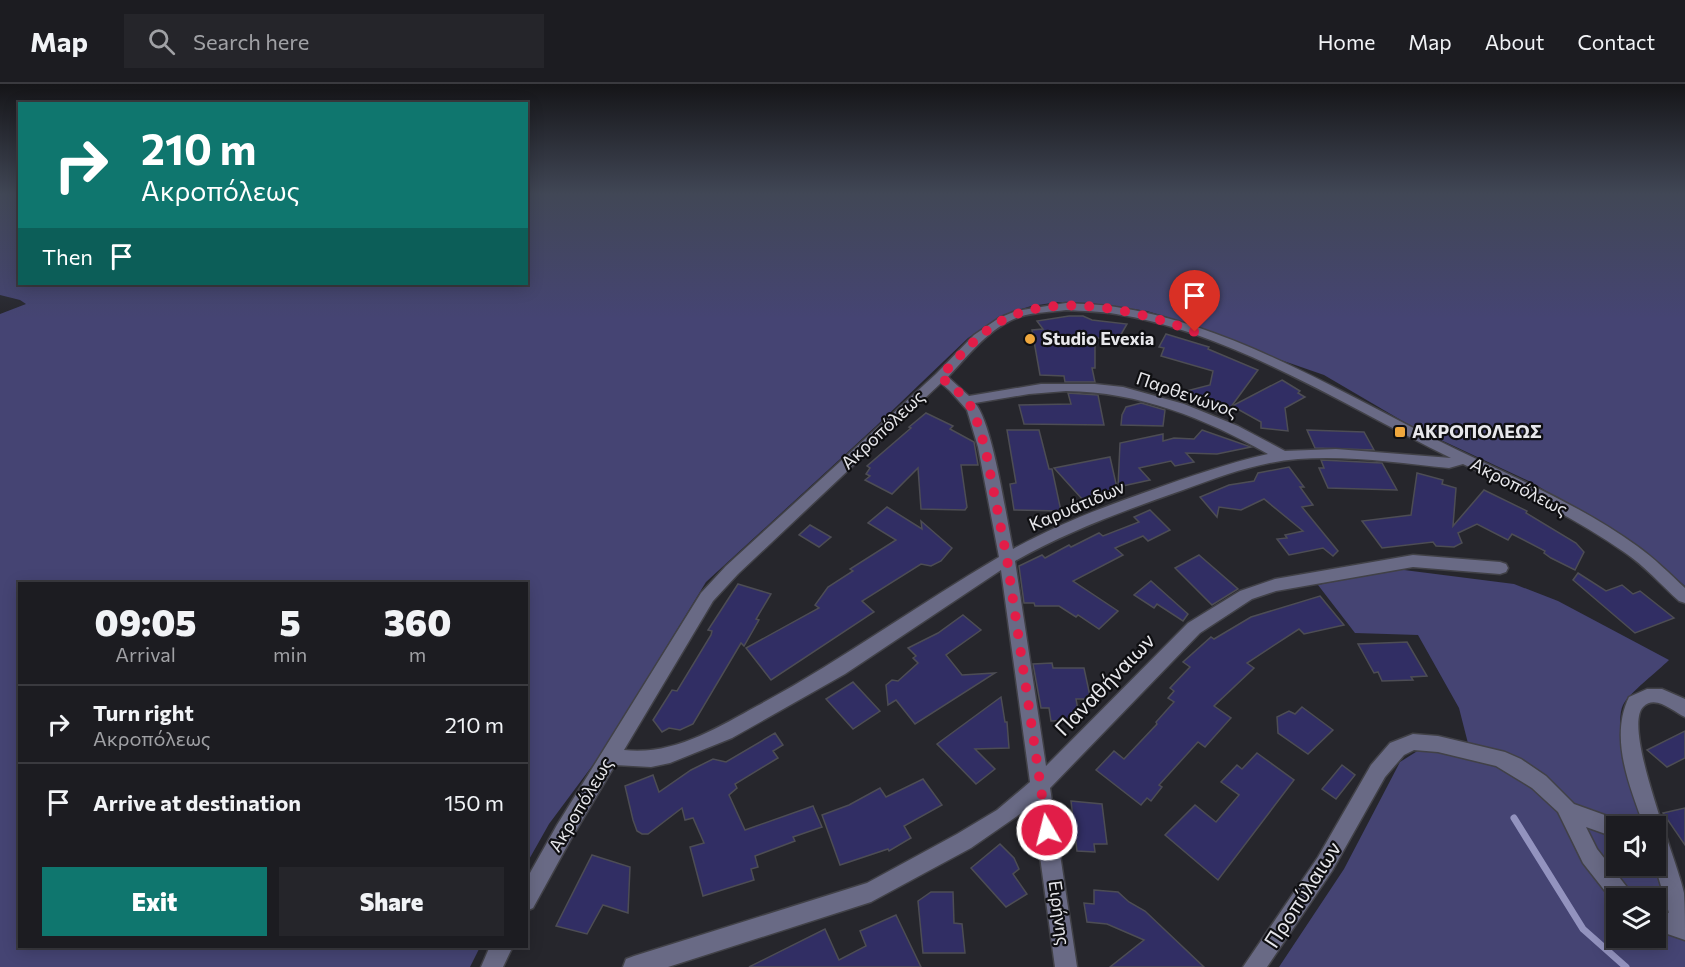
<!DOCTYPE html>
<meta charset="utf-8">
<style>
:root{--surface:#1c1c21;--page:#25252a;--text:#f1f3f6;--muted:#a0a1a5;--line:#3a3a3f;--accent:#0f766e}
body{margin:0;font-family:Commissioner,sans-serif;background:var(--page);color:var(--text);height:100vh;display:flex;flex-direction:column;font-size:22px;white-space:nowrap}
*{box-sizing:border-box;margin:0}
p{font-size:20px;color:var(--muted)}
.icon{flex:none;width:33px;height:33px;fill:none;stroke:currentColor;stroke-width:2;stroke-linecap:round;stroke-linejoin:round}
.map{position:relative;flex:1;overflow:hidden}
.drawer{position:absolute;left:18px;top:498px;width:510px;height:366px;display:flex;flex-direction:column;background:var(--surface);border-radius:0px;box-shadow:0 3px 15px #0003,0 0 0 2px var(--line)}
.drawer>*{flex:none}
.guide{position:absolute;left:18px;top:18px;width:510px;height:183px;border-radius:0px;box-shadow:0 3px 15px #0003,0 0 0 2px var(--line);background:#0f766e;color:#fff;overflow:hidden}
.fabs{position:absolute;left:1606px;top:732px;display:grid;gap:12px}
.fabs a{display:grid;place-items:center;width:60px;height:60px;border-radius:0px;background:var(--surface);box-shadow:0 3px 15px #0003,0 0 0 2px var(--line);font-size:30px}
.pin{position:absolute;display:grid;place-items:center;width:51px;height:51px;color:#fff;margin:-62px -26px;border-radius:50% 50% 50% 0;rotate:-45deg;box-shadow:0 0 6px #0007}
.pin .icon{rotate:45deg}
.me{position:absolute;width:66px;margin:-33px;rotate:352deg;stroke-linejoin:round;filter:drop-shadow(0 0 4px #0008)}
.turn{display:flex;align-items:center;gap:21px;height:126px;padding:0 24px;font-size:27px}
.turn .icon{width:78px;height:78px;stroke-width:2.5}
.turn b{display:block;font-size:42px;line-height:51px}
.then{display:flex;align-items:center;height:57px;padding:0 24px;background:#0003;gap:12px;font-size:22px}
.eta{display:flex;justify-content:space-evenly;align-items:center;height:102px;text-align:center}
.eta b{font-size:36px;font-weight:800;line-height:42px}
.action{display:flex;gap:12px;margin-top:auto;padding:12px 24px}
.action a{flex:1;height:69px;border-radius:0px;background:var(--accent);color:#fff;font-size:24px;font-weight:800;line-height:69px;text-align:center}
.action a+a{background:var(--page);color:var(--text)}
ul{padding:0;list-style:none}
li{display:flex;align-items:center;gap:18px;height:78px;padding:0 24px;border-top:2px solid var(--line)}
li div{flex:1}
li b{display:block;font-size:22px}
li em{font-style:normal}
header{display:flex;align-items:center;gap:36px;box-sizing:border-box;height:84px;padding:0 30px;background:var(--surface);border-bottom:2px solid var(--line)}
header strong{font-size:28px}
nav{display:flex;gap:33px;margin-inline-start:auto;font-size:21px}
.search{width:420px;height:54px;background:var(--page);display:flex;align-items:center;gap:15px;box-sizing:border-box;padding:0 21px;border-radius:0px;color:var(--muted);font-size:22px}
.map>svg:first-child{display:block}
.green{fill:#454473;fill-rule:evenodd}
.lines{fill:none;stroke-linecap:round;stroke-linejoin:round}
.stream{stroke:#9393bf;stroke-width:7}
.building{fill:#312e64;stroke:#4d4d54;stroke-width:1.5}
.minor-casing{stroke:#414147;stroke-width:3}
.minor{fill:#696a85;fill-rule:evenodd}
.route{stroke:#e11d48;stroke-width:10;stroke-dasharray:0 18}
.poi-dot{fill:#efa73d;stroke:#0f0f12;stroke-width:2}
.labels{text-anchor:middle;stroke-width:4.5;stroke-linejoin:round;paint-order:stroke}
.poi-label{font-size:18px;font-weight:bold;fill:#e7e7eb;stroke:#0f0f12;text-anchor:start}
.street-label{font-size:18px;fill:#e7e7eb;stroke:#0f0f12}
.near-street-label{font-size:21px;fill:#e7e7eb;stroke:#0f0f12}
</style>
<header>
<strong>Map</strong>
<div class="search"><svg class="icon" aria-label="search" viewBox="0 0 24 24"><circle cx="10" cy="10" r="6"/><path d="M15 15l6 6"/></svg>Search here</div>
<nav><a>Home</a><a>Map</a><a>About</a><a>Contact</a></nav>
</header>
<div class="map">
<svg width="1685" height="883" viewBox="0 0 1685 883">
<rect width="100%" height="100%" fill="#26262c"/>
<!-- green -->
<g class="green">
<path d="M0 111H19L20 200H526L527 111H1685V502L1649 471 1623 453 1531 398 1411 342 1324 291 1241 262 1180 237 1147 227 1090 219 1058 218 1031 222 1003 231 968 254 875 343 706 498 601 670 549 740 527 779 526 500H20V862L480 863 470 883H0V230L26 220 20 216 0 211Z"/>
<path d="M1399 483 1404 486 1514 500 1558 517 1669 576C1658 587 1629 609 1623 621 1612 643 1637 718 1644 742H1617V782H1656L1667 825 1673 837 1685 853V883H1279L1344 785 1400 678 1419 666 1442 668 1472 675 1459 624 1418 551 1355 549 1318 501ZM1617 814H1656V854H1617Z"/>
</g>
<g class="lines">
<!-- stream -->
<path class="stream" d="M1514 734 1583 845 1626 883"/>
</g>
<!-- building -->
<g class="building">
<path d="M1069 232H1083L1092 236 1127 240 1116 259 1095 253V284H1092L1095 298H1065L1064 292 1040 291 1032 246 1043 245 1037 237Z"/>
<path d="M1166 250 1209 263 1208 265 1258 286 1225 331 1175 310 1210 301 1213 287 1161 272 1164 264 1159 263Z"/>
<path d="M1282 296 1300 307 1298 309 1305 313 1285 324 1288 347 1261 344V338L1232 322Z"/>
<path d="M1068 309 1098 311 1104 341 1024 340 1019 321 1071 320Z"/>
<path d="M1141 319 1165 326 1163 342 1121 341 1122 331 1126 323Z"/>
<path d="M926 329 953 342 950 345 974 358 978 381H961L967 423 965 426 921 425 918 384 892 410 865 396 870 392 866 390 870 384 867 382 911 344 909 343Z"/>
<path d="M1007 346H1039L1049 385H1052L1061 427 1014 426 1010 400 1016 399Z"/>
<path d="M1202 346 1251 363 1217 370 1186 369 1194 378 1175 382 1171 377 1139 384 1150 396 1118 403 1120 359 1163 350V357L1174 354 1194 355Z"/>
<path d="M1307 346 1364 348 1374 366 1315 364Z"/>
<path d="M1110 373 1117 404 1082 415 1054 384Z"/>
<path d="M1321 376 1382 379 1397 406 1328 404 1319 384H1324Z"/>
<path d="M1289 383 1304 403H1300L1313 421 1302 423 1338 467 1333 472 1323 464 1289 471 1277 455 1287 454 1285 451 1303 447 1264 415 1241 426 1219 423 1217 433 1200 413 1229 401 1254 397 1258 389Z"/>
<path d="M1417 389 1443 396 1442 400 1456 404 1453 442 1484 406 1527 427 1526 429 1576 459 1584 468 1575 486 1551 474 1544 469 1545 467 1512 450 1508 456 1477 440 1458 449 1462 459 1454 463 1436 462 1433 458 1382 464 1362 437 1411 431Z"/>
<path d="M887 423 922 445 921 437 952 464 941 477 931 482 921 480 862 517 874 528 771 596 746 564 819 524 815 521 828 503 853 487 850 485 896 456 868 439Z"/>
<path d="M1150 426 1170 446 1148 457 1143 452 1115 464 1123 471 1073 497 1118 527 1099 545 1078 531 1076 533 1059 522H1035L1034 519H1024L1019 482 1042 471 1045 474 1069 461 1071 463 1099 449 1103 452 1139 438 1134 433Z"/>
<path d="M810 441 831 453 819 463 799 451Z"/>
<path d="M1199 471 1238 505 1212 521 1175 484Z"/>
<path d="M1578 489 1606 507 1622 501 1633 510 1640 507 1674 534 1635 549 1573 496Z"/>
<path d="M1151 497 1188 530 1183 537 1157 520 1154 524 1134 511Z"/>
<path d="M738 500 771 510 756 535 759 536 744 562 741 559 693 640 680 646 669 644 662 648 653 636 672 606 677 607 711 551 712 547 708 546Z"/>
<path d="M1320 512 1344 541 1304 550 1299 545 1247 579 1254 584 1214 622 1231 634 1205 663 1198 658 1159 701 1162 703 1151 717 1147 714 1141 721 1096 686 1114 667 1124 675 1157 640 1156 638 1174 618 1168 614 1174 607 1170 604 1190 583 1183 578 1211 553 1214 555 1251 533Z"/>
<path d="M963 531 981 546 946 571 962 591 995 589 915 640 896 616 888 621 886 601 892 596 898 597 918 579 913 574 916 572 908 564 938 549Z"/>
<path d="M1407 558 1427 592 1411 593 1413 596 1382 597 1378 588 1374 589 1358 560Z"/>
<path d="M1052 579 1053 584H1084L1090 612H1087L1088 615H1076L1079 631H1074L1075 636 1051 637 1049 624H1041L1033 580Z"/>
<path d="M853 598 880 627 853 645 826 615Z"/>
<path d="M1001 613 1005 638H1007L1009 664 975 665 995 685 976 700 937 660Z"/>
<path d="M1302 623 1333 646 1308 670 1278 649 1277 633 1289 627 1295 630Z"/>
<path d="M1685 647V674L1667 683 1647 666Z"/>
<path d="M775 649 783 661 773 667 778 674 735 700 737 704 729 711 745 746 813 722 822 743 793 753 795 757 755 772 758 783 751 785 754 796 703 812 690 763 704 759 693 734 685 736 682 724 648 750H642L637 747 633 736 625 702 653 691 659 708 691 686 713 675 726 678Z"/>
<path d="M1257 669 1294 696 1218 796 1165 751 1195 721 1216 738 1239 711 1221 698 1237 681 1242 685Z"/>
<path d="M1342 681 1355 691 1336 715 1322 705Z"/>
<path d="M923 695 942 721 904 742 911 754 889 767 888 765 840 781 822 731 849 721 880 704 886 713Z"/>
<path d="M1071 717 1102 720 1107 760H1094L1095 768 1077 767Z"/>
<path d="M1685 724V761L1663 729Z"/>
<path d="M1000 760 1014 774 1019 785 1013 790 1027 810 1006 823 971 784Z"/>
<path d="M592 771 630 783 628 829 603 821 587 850 556 842Z"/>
<path d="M1094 806 1118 808 1129 818 1145 827 1204 883H1110L1144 856 1107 840 1087 838 1084 819 1094 820Z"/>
<path d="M931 808H953L954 839 962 840 965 869H923L918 817Z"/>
<path d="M896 831 921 883H749L825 845 839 876 866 862 860 847Z"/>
</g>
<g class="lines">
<!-- minor casing -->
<g class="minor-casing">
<g id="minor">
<path d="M1066 219C1082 220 1099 220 1116 223 1228 240 1337 306 1437 356 1504 389 1576 418 1637 462 1654 474 1669 489 1685 504V519L1679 517C1661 501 1645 482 1624 468 1574 433 1518 407 1463 380L1449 384C1399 379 1348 371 1298 375 1259 378 1221 392 1183 406 1126 426 1068 447 1015 477L1046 682 1188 539 1240 507 1275 495 1413 471 1500 478 1506 480 1508 484 1506 488 1500 490 1413 483 1276 507 1252 515 1200 549 1050 704 1077 883H1055L1033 721 971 764 871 818 668 883H623L626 875 634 872 867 799 957 750 997 726 1030 698 1001 486 845 590 732 654 670 679 651 683 615 681 571 755 533 824 526 827V796L557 741 701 509 726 482 936 290 974 251 999 234 1016 227ZM1066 226C1082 227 1100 227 1116 230 1231 248 1347 323 1451 374L1336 365 1285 367 1238 342 1184 320 1123 303 1095 300H1041L969 312 948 293C969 271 990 243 1019 233 1034 228 1051 228 1066 226ZM941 299 950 307 967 326 978 363 999 473C917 521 841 577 757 622 717 644 672 672 624 666L713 517 738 490ZM1066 307C1140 308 1204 334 1268 370 1228 379 1188 393 1149 407 1103 423 1056 441 1013 465 1006 433 993 340 975 319L1029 310Z"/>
<path d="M1647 605H1662L1685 615V633C1673 628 1656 610 1643 623 1622 645 1678 778 1684 809 1685 824 1685 841 1685 856L1656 846V824L1669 829 1655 782 1656 742H1644C1630 703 1609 654 1629 613Z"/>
<path d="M1413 650 1438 652 1505 668 1521 675 1546 692 1574 720 1624 738 1626 742H1617V754L1586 743 1597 765 1630 807 1633 814H1617L1616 821 1583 779 1558 728 1532 704 1496 682 1438 668 1414 666 1404 671 1385 693 1332 787 1267 883H1243L1318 773 1371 681 1390 659Z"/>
<path d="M490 862H513L503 883H481Z"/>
</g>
</g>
<!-- minor -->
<use href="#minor" class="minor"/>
</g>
<!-- sky -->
<linearGradient id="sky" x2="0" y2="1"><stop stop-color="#151518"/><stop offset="0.47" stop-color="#414756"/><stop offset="1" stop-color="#414756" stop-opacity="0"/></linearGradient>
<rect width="1685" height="235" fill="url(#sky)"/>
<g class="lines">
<!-- route -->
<path class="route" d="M1047 746 1007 475 985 363 973 325 955 304 940 293C958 274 975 253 998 239 1051 206 1140 226 1195 248"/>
</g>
<!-- markers -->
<g class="poi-dot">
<circle cx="1030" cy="255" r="6"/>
<rect x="1394" y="342" width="12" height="12" rx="3"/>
</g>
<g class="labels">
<!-- poi labels -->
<g class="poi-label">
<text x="1042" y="261">Studio Evexia</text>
<text x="1412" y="354">ΑΚΡΟΠΟΛΕΩΣ</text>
</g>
<!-- street labels -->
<g class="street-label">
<text transform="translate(1187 311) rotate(19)" y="6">Παρθενώνος</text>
<text transform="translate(883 346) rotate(-43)" y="6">Ακροπόλεως</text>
<text transform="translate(1519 403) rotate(27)" y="6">Ακροπόλεως</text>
<text transform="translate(1077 422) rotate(-23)" y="6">Καρυάτιδων</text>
<text transform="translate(581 721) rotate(-59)" y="6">Ακροπόλεως</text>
<text transform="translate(1059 829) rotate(82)" y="6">Ειρήνης</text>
</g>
<!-- near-street labels -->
<g class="near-street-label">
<text transform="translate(1105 601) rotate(-46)" y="7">Παναθήναιων</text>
<text transform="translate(1303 811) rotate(-57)" y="7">Προπύλαιων</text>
</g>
</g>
</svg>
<div class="fabs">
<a><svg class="icon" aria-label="sound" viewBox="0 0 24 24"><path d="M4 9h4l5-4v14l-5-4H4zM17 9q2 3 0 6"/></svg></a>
<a><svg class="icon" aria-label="layers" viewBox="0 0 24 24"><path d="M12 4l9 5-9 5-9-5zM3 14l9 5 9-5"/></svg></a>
</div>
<div class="pin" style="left:1195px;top:248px;background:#d93025"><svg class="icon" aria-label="arrive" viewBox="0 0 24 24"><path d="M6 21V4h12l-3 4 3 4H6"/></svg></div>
<svg class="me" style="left:1047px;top:746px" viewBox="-20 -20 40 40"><circle r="17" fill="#e11d48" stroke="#fff" stroke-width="3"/><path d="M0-11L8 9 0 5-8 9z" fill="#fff"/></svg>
<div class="guide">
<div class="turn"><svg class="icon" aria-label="right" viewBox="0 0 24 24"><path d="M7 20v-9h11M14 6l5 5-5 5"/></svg><div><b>210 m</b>Ακροπόλεως</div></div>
<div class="then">Then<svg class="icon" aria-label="arrive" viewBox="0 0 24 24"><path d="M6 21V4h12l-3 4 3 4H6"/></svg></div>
</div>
<section class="drawer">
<div class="eta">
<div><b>09:05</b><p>Arrival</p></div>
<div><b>5</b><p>min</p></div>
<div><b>360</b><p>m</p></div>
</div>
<ul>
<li><svg class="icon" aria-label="right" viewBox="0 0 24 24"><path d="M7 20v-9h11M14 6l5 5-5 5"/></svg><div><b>Turn right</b><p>Ακροπόλεως</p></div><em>210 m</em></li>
<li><svg class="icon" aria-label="arrive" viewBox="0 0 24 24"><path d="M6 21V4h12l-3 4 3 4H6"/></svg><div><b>Arrive at destination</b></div><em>150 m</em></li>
</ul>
<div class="action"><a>Exit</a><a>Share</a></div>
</section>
</div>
